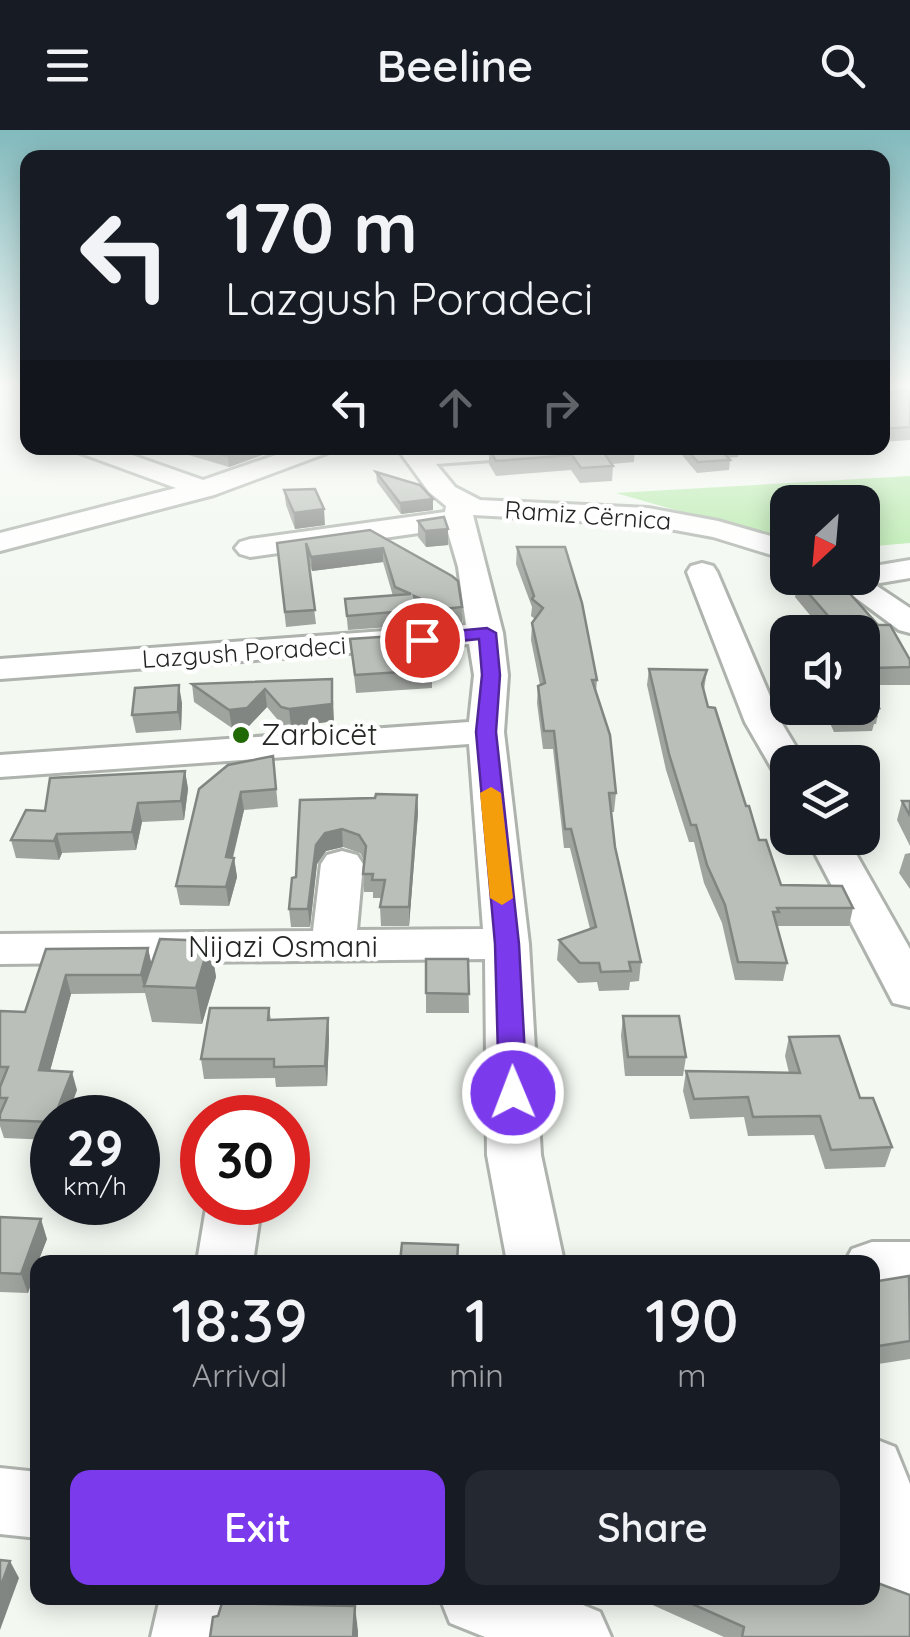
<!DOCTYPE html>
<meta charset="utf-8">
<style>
:root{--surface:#171b24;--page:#242831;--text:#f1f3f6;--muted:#9ea1a6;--accent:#7c3aed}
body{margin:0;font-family:Quicksand,sans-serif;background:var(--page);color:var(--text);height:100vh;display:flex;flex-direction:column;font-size:38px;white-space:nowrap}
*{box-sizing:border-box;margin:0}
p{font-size:32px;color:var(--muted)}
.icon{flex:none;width:55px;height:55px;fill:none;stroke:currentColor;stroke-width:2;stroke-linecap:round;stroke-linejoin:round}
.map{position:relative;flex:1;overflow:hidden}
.sheet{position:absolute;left:30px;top:1125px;width:850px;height:350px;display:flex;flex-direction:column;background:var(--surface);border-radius:20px;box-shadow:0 5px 25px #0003}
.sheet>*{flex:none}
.top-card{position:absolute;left:20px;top:20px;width:870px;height:305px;border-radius:20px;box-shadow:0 5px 25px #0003;background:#171b24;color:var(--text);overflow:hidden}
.needle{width:65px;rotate:206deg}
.tools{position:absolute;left:770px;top:355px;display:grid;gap:20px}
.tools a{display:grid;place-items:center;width:110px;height:110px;border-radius:20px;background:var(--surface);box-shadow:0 5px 25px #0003;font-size:50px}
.speed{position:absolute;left:30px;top:965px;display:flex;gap:20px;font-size:50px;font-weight:700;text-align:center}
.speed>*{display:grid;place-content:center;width:130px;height:130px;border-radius:50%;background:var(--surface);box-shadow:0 5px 25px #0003;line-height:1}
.speed small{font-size:25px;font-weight:400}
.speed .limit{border:15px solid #d22;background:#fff;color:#111}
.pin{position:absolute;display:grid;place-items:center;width:85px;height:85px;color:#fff;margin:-42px;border:5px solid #fff;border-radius:50%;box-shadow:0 2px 10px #0007}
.me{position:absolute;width:110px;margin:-55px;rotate:359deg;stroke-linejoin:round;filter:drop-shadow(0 0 8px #0008)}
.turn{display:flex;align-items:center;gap:35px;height:210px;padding:0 40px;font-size:45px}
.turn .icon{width:130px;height:130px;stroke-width:2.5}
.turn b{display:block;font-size:70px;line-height:85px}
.lanes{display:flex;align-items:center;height:95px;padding:0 40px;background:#0003;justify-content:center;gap:50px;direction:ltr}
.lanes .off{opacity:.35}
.eta{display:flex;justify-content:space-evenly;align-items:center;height:170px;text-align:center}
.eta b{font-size:60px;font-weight:600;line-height:70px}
.cta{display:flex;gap:20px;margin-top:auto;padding:20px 40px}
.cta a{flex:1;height:115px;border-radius:20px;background:var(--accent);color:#fff;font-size:40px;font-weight:600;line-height:115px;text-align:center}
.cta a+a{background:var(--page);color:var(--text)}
header{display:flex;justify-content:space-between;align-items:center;height:130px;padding:0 40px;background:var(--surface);font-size:45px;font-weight:600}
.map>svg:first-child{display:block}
.green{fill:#b6eaaa}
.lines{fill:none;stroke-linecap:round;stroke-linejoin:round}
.minor-casing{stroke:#aeb3ad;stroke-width:6}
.minor{fill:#fff;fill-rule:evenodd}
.wall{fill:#a0a49f}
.shaded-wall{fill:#828682}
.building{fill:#babfb9;stroke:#828682;stroke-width:2.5}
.route{fill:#7c3aed;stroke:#51269a;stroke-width:2.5}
.slow{fill:#f59e0b}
.poi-dot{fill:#206904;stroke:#fff;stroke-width:4}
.labels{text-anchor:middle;stroke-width:9;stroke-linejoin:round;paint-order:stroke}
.far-street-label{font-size:25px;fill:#242624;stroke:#fff}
.poi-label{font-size:30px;fill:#242624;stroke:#fff;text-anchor:start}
.street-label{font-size:30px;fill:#242624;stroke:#fff}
</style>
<header><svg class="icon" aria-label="menu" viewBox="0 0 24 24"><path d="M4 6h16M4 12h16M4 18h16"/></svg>Beeline<svg class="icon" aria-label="search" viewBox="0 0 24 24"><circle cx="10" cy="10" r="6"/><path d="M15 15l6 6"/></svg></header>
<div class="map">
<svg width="910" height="1507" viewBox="0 0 910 1507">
<rect width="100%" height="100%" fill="#f3f8f1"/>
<!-- green -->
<path class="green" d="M910 346V413L863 417 862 372H788L787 412 616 363Z"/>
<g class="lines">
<!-- minor casing -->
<g class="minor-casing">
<g id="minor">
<path d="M882 255H910V266L882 269Z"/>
<path d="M76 318H112L203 350 296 318H331L327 323 214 365 0 421V403L176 358 80 323Z"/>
<path d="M397 318H558L555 323 546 326 436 334 455 357 480 370 648 378 718 391 788 411V430L713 407 648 395 473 385 503 503 508 545 504 602 529 814 541 1025 564 1132H507L487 1025 485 829 0 834V804L313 801 321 734 327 725 342 721 357 725 363 734 357 800 483 799 469 614 0 647V625L469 592 474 545 469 514 0 549V529L466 495 458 437 447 399 250 427 240 424 235 418 240 412 250 409 445 382 446 376 429 362Z"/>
<path d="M910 430V448L874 454 910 478V503L899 500 829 448H862V438Z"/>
<path d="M702 433 713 436 717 442 781 592 805 632H788V647L775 644 745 592 687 442 691 436Z"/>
<path d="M807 708H847L910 819V877L893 873Z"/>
<path d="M207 1072H262L253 1132H197Z"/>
<path d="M872 1112H910V1162H872V1132H845L852 1119Z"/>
<path d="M872 1308 895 1317 910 1354V1477L885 1467 872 1434Z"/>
<path d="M0 1338 38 1342V1408L0 1404Z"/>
<path d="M160 1468H230L223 1507H151Z"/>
<path d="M440 1468H566L600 1482 611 1507H485L450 1493Z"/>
</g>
</g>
<!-- minor -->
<use href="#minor" class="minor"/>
</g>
<!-- wall -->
<g class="wall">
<path d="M910 260V310L882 312V263Z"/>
<path d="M165 318H273V321L229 337Z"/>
<path d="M635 318 634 332 612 334 613 336 612 351 580 353 571 340 496 346 489 334V319Z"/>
<path d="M676 318H739L738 327 728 328 730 330 729 340 697 343Z"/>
<path d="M376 342 433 369V380L401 384 377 352Z"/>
<path d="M284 360 325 395 295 399 286 375Z"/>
<path d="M418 391 448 415 426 417 418 407Z"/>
<path d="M370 400 462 477V492L444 493 418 481V495L348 500 345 469 393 466 383 432 312 441 308 431 316 494 286 497 277 413Z"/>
<path d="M517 417 597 550 596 562 616 663 614 682H611L615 717 641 832 639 851 630 852 629 860 599 861 597 852 578 853 557 830 559 810 590 799 570 718H564L553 619H543L537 573 538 556 540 555 531 510 532 493 535 489 531 486 532 477 516 434Z"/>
<path d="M798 451 910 530V555H868L863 548 879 578 876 594H874L872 601 834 602 823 578H862V502H824L795 467Z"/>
<path d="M350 509 432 540V558L356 563Z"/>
<path d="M649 539 707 540 704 560 708 577 759 710 781 755 853 778 849 796H777L787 833 783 851 735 850 722 793 704 753 694 712H689L666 640 647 555Z"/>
<path d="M273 551 334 591 291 597 282 595 267 577 249 596 232 598 194 572 192 554Z"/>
<path d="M182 573 181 600 136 603 132 585Z"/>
<path d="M273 626 278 677 244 680 233 728H234L237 747 229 776 180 775 176 756 199 659Z"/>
<path d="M185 641 188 659 184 690 142 692 136 720 62 723 59 730 16 728 11 710 45 681Z"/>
<path d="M417 665 418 683 409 796H381L380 777 382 768H373V762H364V730L360 723 343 717 326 721 317 734 310 797H291L289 779 296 747 300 670Z"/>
<path d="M902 671H910V716L897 690Z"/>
<path d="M910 723V759L899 743 905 724Z"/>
<path d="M210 811 216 847 202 894 152 892 145 863 71 864 50 941 77 960 52 988V1010L4 1008 0 996V881L25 882 46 819 148 818 151 835Z"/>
<path d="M426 829H468L469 883H426Z"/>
<path d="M269 878 271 890 328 888 329 908 327 956 276 957 275 948 204 949 201 929Z"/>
<path d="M623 886 686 927 683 946H625L621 906Z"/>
<path d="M789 907 860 968 892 1017 885 1037 825 1039 814 1005 748 1006 744 987 690 989 683 961 686 941 789 943 785 926Z"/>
<path d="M0 1087 47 1109 38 1132 28 1163 0 1162Z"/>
<path d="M910 1149V1229L872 1235V1152Z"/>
<path d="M637 1468H872L910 1507H724Z"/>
</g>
<!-- shaded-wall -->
<g class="shaded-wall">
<path d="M250 318H273V321L229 337 228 326Z"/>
<path d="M433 369V380L401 384 400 373Z"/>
<path d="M324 379 325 395 295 399 294 383Z"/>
<path d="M448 399V415L426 417 425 401Z"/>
<path d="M383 418V432L312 441 311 427Z"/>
<path d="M332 549 334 591 291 597 289 579Z"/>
<path d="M179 555 182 573 181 600 178 582Z"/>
<path d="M265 559 267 577 249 596 232 598 229 580Z"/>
<path d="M185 641 188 659 184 690 181 671Z"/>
<path d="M241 662 244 680 228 746 226 727Z"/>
<path d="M417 665 418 683 409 796V777Z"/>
<path d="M138 673 142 692 136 720 132 702Z"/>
<path d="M342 699 343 717 326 721 317 734 310 797 308 779 316 715 325 703Z"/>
<path d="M57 704 62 723 59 730 54 711Z"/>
<path d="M234 728 237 747 229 776 226 757Z"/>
<path d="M210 811 216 847 202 894 196 858Z"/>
<path d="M148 818 152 836 144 856 145 863 141 845Z"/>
<path d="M66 845 71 864 45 959 39 940Z"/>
<path d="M328 888 329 908 327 956 325 936Z"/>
<path d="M72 942 77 960 67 988H54Z"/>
<path d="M41 1089 47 1109 38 1132 28 1163 21 1144Z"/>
<path d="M10 1431 19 1448 0 1500V1458Z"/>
<path d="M355 1476 358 1501V1507H353Z"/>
</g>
<!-- building -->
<g class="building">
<path d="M910 260V297L882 299V263Z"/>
<path d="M201 318H250L228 326Z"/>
<path d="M511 318H634L602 320 613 336 581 338 572 325 496 331 489 319Z"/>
<path d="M685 318H729H719L730 330 698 332Z"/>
<path d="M376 342 420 355 433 369 400 373Z"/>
<path d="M315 359 324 379 294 383 284 360Z"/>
<path d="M444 387 448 399 425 401 418 391Z"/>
<path d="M370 400 452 446 458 451 462 477 444 479 414 466 418 480 347 486 345 469 411 464 395 457 383 418 311 427 306 413 315 480 285 482 277 413Z"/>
<path d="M517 417H565L582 473 597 550H592L610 605 616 663H609L615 717 641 832H629L631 841 601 842 599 833H580L559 810 596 797 571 699H565L554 601H544L538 556 545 553 532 493 543 478 532 469 534 466Z"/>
<path d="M836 448 878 495H890L910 530V537L873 538 862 526V502H842L798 451Z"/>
<path d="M424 504 432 540 355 545 350 509Z"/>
<path d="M649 539 707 540 702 554 708 577 715 578 746 676H749L759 710H766L781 755 842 756 853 778H777L779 782H773L787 833 738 832 725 775 707 735 696 695H691L669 624Z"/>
<path d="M862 548 879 578H872L876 586H838L834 578H862Z"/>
<path d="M332 549V574L289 579 281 577 265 559 247 578 229 580 192 554Z"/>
<path d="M179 555 178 582 132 585 135 558Z"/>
<path d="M273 626 276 659 241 662 226 727 234 728 226 757 176 756 199 659 228 635Z"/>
<path d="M185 641 181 671 138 673 132 702 57 704 54 711 11 710 26 680 45 681 50 648Z"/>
<path d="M376 664 417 665 409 777H380L385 750H372L373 744H363L366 716 359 705 342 699 325 703 316 715 308 779H289L292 748 296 747 300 670 375 668Z"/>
<path d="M902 671H910V686Z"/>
<path d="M160 809 210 811 196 858 144 856Z"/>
<path d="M148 818 141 845H66L39 940 72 942 54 988H52V992L0 990V984L7 968H0V957L8 937H0V881L25 882 46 819Z"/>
<path d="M426 829H468L469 864 426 863Z"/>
<path d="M210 878H269L268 890 328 888 325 936 274 937V929H201Z"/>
<path d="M623 886H679L686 927H628Z"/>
<path d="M839 906 860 968H873L892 1017 831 1020 820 986 753 987 748 967 694 969 686 941 800 943 789 907Z"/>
<path d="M0 1087 41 1089 21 1144 0 1143Z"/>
<path d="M402 1113 458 1115 457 1132H400Z"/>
<path d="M909 1146 910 1211 872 1217V1152Z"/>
<path d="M0 1430 10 1431 0 1458Z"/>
<path d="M872 1451 910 1465V1507H742L744 1497 679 1468H872Z"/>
<path d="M222 1473 355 1476 353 1507H210L213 1487 218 1486Z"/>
</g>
<!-- sky -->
<linearGradient id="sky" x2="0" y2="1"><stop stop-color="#82babd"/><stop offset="0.55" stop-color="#fafcf9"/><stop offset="1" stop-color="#fafcf9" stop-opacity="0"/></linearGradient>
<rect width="910" height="466" fill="url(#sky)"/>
<!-- route -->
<path class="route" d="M487 498 496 503 500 545 496 602 519 814 527 963 523 970 513 973 503 970 499 963 495 814 476 602 482 545 479 509 422 515 413 510 422 504Z"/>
<!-- slow -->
<path class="slow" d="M491 657 501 663 513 768 502 775 490 768 480 663Z"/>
<!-- markers -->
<circle class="poi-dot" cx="241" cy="605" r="10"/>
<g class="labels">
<!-- far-street labels -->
<g class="far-street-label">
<text transform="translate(588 385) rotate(4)" y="9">Ramiz Cërnica</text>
<text transform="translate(244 522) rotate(-4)" y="9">Lazgush Poradeci</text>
</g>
<!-- poi labels -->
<g class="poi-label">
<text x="261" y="615">Zarbicët</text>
</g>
<!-- street labels -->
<g class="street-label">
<text x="283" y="827">Nijazi Osmani</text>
</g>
</g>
</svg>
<div class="tools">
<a><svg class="needle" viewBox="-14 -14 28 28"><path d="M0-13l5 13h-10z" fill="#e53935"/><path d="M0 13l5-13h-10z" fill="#9ea1a6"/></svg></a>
<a><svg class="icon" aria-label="sound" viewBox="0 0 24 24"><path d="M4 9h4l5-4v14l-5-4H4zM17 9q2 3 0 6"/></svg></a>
<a><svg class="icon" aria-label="layers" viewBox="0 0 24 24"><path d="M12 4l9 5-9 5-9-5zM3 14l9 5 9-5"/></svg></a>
</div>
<div class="speed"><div>29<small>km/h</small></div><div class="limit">30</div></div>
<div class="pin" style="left:422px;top:510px;background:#d93025"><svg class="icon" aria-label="arrive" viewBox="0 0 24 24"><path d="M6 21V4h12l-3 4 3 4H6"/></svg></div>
<svg class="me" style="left:513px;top:963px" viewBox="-20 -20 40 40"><circle r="17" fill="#7c3aed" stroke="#fff" stroke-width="3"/><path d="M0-11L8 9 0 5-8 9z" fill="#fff"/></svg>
<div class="top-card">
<div class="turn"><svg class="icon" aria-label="left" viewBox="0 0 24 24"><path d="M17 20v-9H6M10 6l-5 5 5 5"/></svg><div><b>170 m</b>Lazgush Poradeci</div></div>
<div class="lanes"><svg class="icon" aria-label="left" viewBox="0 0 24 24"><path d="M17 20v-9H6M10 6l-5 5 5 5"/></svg><svg class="icon off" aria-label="ahead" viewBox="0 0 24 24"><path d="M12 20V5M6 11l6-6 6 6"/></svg><svg class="icon off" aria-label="right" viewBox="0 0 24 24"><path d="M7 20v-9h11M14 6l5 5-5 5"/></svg></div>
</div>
<section class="sheet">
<div class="eta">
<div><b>18:39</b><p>Arrival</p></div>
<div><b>1</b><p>min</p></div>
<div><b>190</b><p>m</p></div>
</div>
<div class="cta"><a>Exit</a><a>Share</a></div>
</section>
</div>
